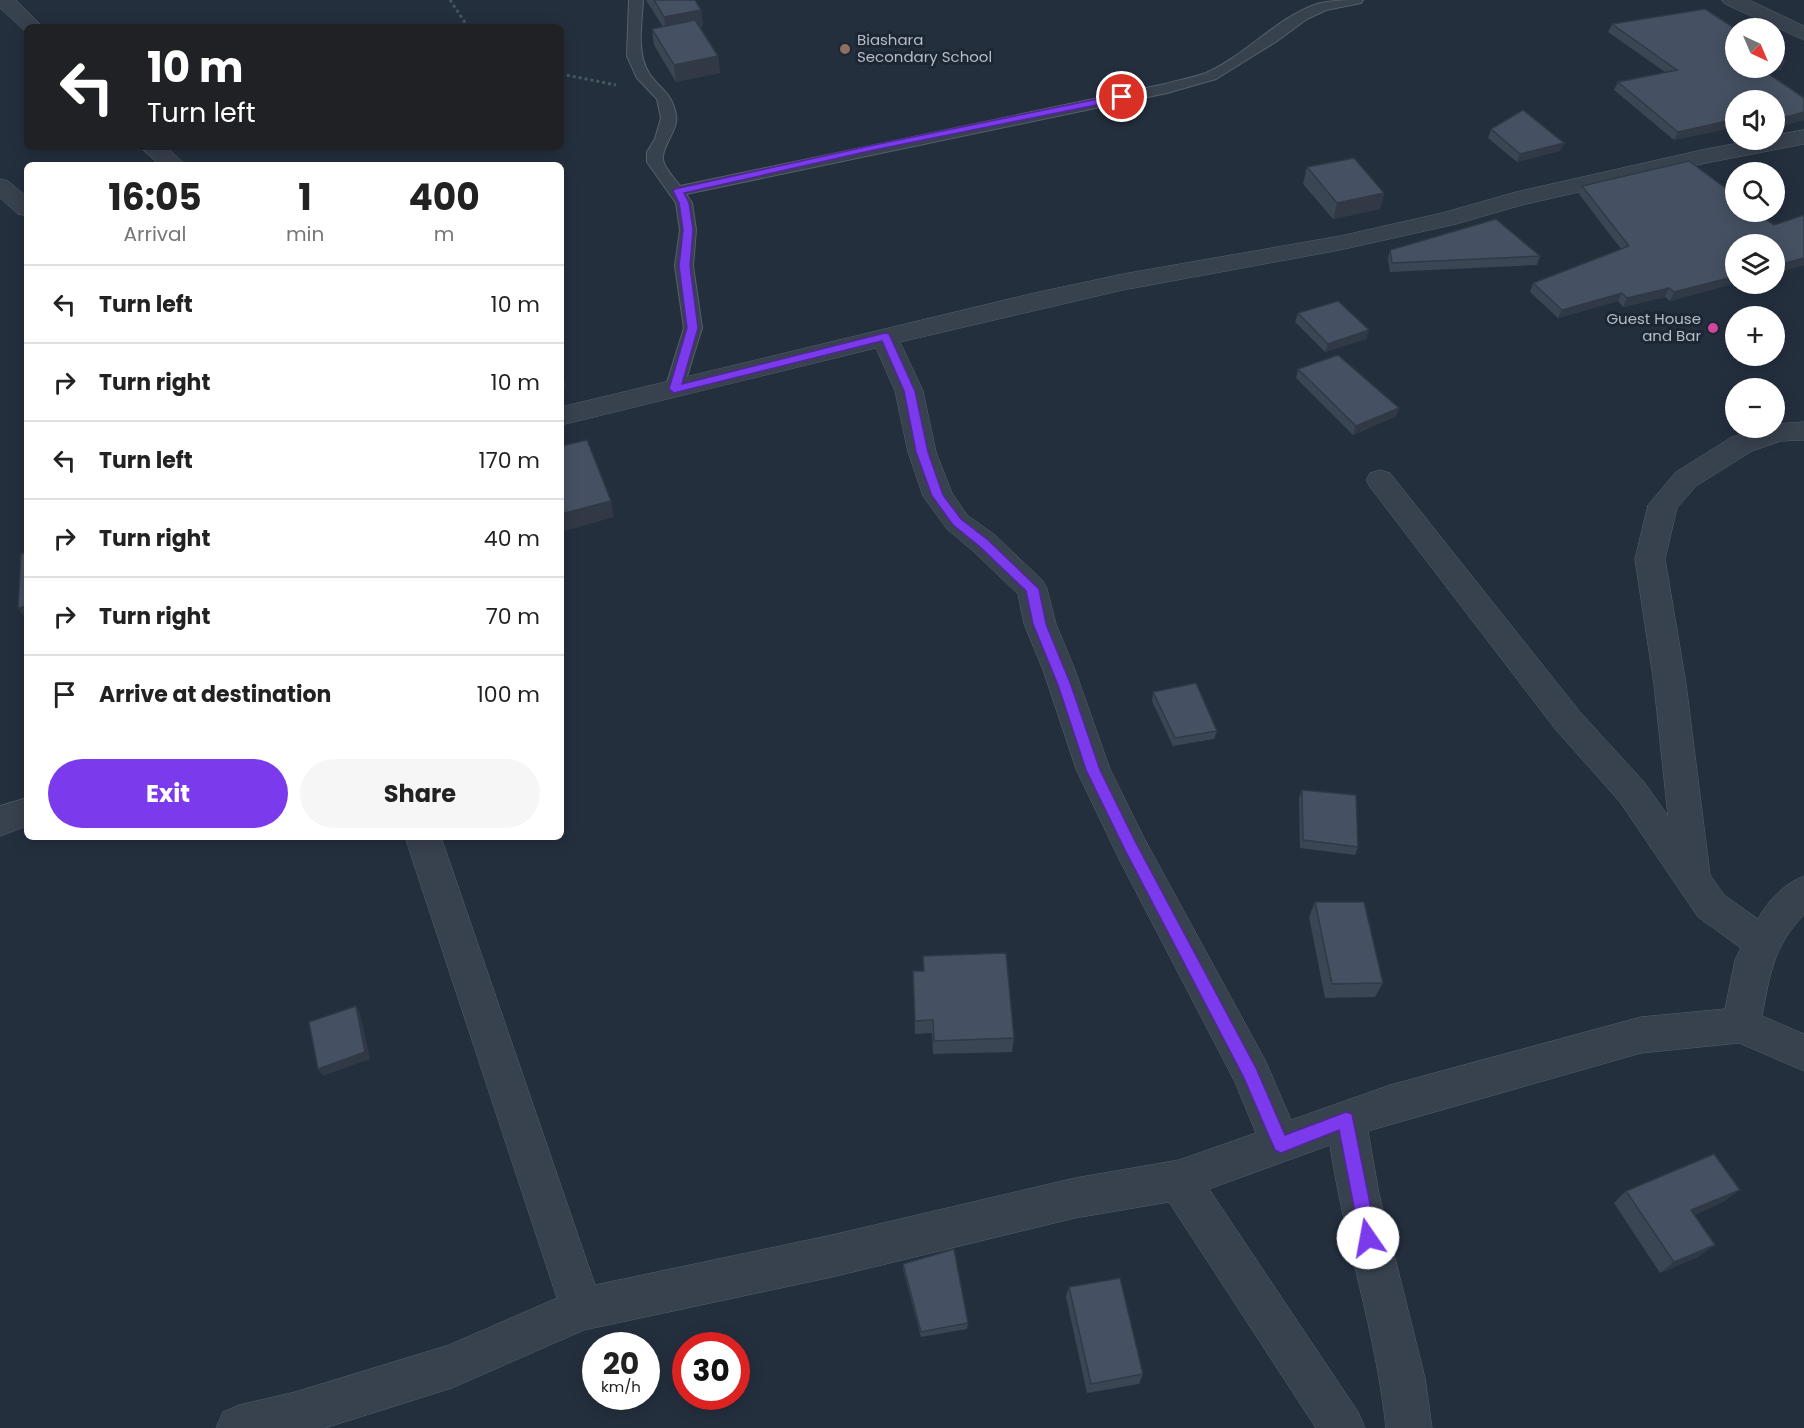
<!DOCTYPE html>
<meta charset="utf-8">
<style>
:root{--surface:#fff;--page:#f6f6f6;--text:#222;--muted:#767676;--line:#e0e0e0;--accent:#7c3aed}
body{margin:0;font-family:Poppins,sans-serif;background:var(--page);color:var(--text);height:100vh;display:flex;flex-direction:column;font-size:22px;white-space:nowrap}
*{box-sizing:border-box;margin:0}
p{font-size:20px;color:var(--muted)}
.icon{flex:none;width:33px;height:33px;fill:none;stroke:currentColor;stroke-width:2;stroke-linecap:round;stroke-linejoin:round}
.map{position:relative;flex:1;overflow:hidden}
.side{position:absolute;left:24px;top:162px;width:540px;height:678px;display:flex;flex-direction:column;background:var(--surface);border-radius:9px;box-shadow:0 3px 15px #0003}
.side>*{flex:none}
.guide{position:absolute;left:24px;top:24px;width:540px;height:126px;border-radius:9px;box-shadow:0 3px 15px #0003;background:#202124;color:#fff;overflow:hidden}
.needle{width:39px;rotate:136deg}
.controls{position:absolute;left:1725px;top:18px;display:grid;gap:12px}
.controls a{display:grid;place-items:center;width:60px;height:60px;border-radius:50%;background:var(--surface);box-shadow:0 3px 15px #0003;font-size:30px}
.speed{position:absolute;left:582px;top:1332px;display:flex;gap:12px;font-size:30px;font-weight:700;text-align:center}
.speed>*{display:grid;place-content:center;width:78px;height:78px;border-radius:50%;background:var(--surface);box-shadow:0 3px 15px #0003;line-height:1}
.speed small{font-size:15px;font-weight:400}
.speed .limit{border:9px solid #d22;background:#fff;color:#111}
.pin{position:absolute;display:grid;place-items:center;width:51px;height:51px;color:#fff;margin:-26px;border:3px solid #fff;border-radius:50%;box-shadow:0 2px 6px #0007}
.me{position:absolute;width:66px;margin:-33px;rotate:348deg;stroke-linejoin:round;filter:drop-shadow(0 0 4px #0008)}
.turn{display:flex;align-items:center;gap:21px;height:126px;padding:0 24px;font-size:27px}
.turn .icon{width:78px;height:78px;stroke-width:2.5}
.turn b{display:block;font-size:42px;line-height:51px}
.eta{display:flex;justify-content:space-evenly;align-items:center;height:102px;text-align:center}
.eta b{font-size:36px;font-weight:700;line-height:42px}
.cta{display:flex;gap:12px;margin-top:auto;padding:12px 24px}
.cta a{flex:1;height:69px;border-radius:36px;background:var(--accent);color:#fff;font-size:24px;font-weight:700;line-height:69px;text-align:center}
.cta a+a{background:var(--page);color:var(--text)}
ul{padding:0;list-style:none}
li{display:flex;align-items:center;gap:18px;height:78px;padding:0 24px;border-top:2px solid var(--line)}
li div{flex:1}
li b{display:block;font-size:22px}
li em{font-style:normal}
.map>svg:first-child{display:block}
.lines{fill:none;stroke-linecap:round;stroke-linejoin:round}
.service-casing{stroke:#565f6c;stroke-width:2}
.minor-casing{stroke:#565f6c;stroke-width:1}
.path{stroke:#44595c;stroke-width:3;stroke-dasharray:3 3;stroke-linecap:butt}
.service{fill:#38414e;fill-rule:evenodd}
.minor{fill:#38414e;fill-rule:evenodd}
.wall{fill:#3b4654}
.shaded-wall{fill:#303945}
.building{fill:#455162;stroke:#303945;stroke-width:1.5}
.route{fill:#7c3aed;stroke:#51269a;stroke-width:1.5}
.education-dot{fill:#8d6e63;stroke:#1d2633;stroke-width:2}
.hotel-dot{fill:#d1479c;stroke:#1d2633;stroke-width:2}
.labels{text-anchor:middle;stroke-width:6;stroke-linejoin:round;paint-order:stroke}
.far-poi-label{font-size:15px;fill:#b4bcc9;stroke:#1d2633;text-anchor:start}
</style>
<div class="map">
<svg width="1804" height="1428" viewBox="0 0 1804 1428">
<rect width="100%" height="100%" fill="#242f3e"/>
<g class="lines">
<!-- service casing -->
<g class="service-casing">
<path id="service" d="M629 0H643C642 23 636 53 649 73 660 90 672 92 676 115 679 131 658 150 664 163 667 171 675 179 680 186L1165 84C1178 80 1193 78 1206 73 1245 56 1276 18 1317 4 1332 0 1348 0 1363 0L1361 3 1326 10 1307 19 1277 41 1216 79 1167 93 686 194 692 203 696 230 693 266 702 328 683 389 681 393H667L665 389 684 328 675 266 680 230 676 203 647 162V152L655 139 661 118 657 99 637 78 627 56Z"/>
</g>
<!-- minor casing -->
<g class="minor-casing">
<g id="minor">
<path d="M0 0H16L43 27H27V32L25 31 0 8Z"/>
<path d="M1722 0H1749L1804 26V40L1725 4Z"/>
<path d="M1804 130V144L1706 163 1522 205 1456 224 1340 250 1123 290 900 342 923 391 936 452 952 493 967 515 995 535 1043 581 1047 589 1056 624 1075 670 1110 769 1144 838 1265 1060 1291 1120 1390 1085 1641 1017 1725 1009 1735 960 1741 948 1698 917 1620 802 1556 730 1370 487 1366 480 1370 473 1380 470 1390 473 1580 712 1644 782 1668 816 1654 684 1635 559 1648 505 1676 472 1732 437 1762 428H1774V424L1804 422V440L1781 441 1752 451 1696 486 1677 508 1665 559 1686 684 1710 875 1724 895 1758 919C1768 900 1784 884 1804 876V915C1773 946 1770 975 1762 1016L1804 1034V1071L1739 1043 1641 1053 1368 1131 1379 1194 1425 1378 1432 1428H1386C1376 1332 1344 1240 1330 1145L1209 1189 1358 1412 1365 1428H1316L1169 1202 1075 1218 832 1277 584 1330 452 1388 325 1428H216L223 1412 239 1405 295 1392 449 1345 557 1298 405 837H441L595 1285 832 1235 1075 1178 1179 1160 1256 1133 1235 1082 1119 859 1076 769 1043 670 1024 624 1018 594 973 551 947 529 923 496 908 452 895 391 876 348 561 425V407L1030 294 1123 274 1340 236 1442 213 1516 192 1706 149 1755 140H1774V136Z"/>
<path d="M140 147H166L186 165H160Z"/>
<path d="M0 179 8 181 27 197V216L18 214 0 198Z"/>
<path d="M27 798V826L0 836V806Z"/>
</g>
</g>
<!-- path -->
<g class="path">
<path d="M450 0 468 27"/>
<path d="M561 74 616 85"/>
</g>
<!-- service -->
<use href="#service" class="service"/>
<!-- minor -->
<use href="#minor" class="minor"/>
</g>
<!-- wall -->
<g class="wall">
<path d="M646 0H695L701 10 703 26 699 27 718 56 720 73 676 82 654 45 652 29 663 27Z"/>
<path d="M1612 24 1785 61 1781 70 1767 73 1804 120 1774 128V100H1736V127L1674 140 1614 90 1618 82 1665 72 1608 32Z"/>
<path d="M1491 129 1564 143 1560 151 1517 162 1488 138Z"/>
<path d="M1307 167 1384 193 1380 209 1333 219 1303 184Z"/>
<path d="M1582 186 1774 225 1804 215V265L1774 273 1736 244V283L1670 301 1665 297 1623 307 1618 301 1558 318 1530 292 1533 283 1621 249 1579 194Z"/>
<path d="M1390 250 1540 256 1537 265 1390 272 1388 259Z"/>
<path d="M1298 313 1369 330 1366 339 1325 352 1295 322Z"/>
<path d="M1298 369 1399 408 1396 416 1353 435 1296 378Z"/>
<path d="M1153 692 1217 731 1214 739 1173 746 1152 701Z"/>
<path d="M1302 790 1358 847 1355 855 1300 848 1299 798Z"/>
<path d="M1315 902 1383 983 1375 997 1325 998 1309 917Z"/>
<path d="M923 956 1014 1038 1012 1052 933 1054 932 1033 915 1034 913 971H923Z"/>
<path d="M1626 1191 1725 1201 1694 1215 1700 1256 1660 1273 1614 1203Z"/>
<path d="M903 1264 968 1323 967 1329 921 1337 903 1269Z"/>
<path d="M1069 1287 1143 1374 1139 1384 1087 1393 1066 1297Z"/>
</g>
<!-- shaded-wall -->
<g class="shaded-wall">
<path d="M701 10 703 26 666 33 664 17Z"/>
<path d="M718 56 720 73 676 82 674 65Z"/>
<path d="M1785 61 1781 70 1755 76 1759 68H1774V64Z"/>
<path d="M1804 112V120L1774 128V120Z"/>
<path d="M1736 119V127L1674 140 1678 132Z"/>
<path d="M1564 143 1560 151 1517 162 1520 154Z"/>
<path d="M1384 193 1380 209 1333 219 1337 203Z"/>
<path d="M1804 258V265L1774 273V266Z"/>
<path d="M1736 276V283L1670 301 1674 292Z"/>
<path d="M1669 288 1665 297 1623 307 1627 298Z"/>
<path d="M1622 293 1618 301 1558 318 1562 310Z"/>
<path d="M1369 330 1366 339 1325 352 1328 344Z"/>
<path d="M562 371 566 387 561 388V372Z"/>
<path d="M1399 408 1396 416 1353 435 1356 426Z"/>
<path d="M611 501 614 517 561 532V514Z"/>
<path d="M27 606V622L18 608Z"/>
<path d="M356 1006 360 1013 370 1059 323 1076 318 1069Z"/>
<path d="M1740 1190 1725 1201 1677 1222 1691 1210Z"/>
<path d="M1715 1245 1700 1256 1660 1273 1674 1262Z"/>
</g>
<!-- building -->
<g class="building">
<path d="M654 0H695L701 10 664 17Z"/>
<path d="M1705 9 1736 29V68H1760L1804 98V112L1774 120V100H1736V119L1678 132 1618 82 1677 70 1612 24Z"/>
<path d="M695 20 718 56 674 65 652 29Z"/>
<path d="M1774 54 1785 61 1774 64Z"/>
<path d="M1523 110 1564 143 1520 154 1491 129Z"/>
<path d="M1354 158 1384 193 1337 203 1307 167Z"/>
<path d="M1689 161 1736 196V212H1756L1774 225 1804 215V258L1774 266V244H1736V276L1674 292 1669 288 1627 298 1622 293 1562 310 1533 283 1629 246 1582 186Z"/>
<path d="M1496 219 1540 256 1392 263 1390 250Z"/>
<path d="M1338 301 1369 330 1328 344 1298 313Z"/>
<path d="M1338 355 1399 408 1356 426 1298 369Z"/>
<path d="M587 440 611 501 561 514V446Z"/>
<path d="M27 552V606L18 608 21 554Z"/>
<path d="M1196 683 1217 731 1175 738 1153 692Z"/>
<path d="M1302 790 1356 795 1358 847 1303 840Z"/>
<path d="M1315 902H1364L1383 983 1332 984Z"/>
<path d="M1006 953 1014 1038 934 1041 933 1020 915 1021 913 971H924L923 956Z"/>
<path d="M356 1006 365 1052 318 1069 309 1022Z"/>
<path d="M1714 1154 1740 1190 1691 1210 1715 1245 1674 1262 1626 1191Z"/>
<path d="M954 1249 968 1323 921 1332 903 1264Z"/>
<path d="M1120 1278 1143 1374 1091 1384 1069 1287Z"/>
</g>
<!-- route -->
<path class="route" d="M1122 94 1127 97 1126 99 874 150 684 193 689 203 693 230 690 266 698 328 682 384 885 333 889 334 915 391 928 452 943 495 961 519 988 540 1039 589 1046 624 1071 685 1100 770 1136 843 1256 1068 1285 1135 1346 1112 1352 1114 1377 1238 1374 1244 1368 1247 1362 1244 1360 1238 1339 1130 1281 1153 1275 1150 1244 1078 1126 852 1086 770 1058 685 1033 624 1026 591 979 546 953 525 932 496 916 452 904 391 882 341 674 393 669 389 687 328 679 266 683 230 679 203 673 191 675 189 874 145Z"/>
<!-- markers -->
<circle class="education-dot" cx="845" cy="49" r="6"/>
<circle class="hotel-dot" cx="1713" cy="328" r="6"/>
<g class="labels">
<!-- far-poi labels -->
<g class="far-poi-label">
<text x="857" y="45">Biashara<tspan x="857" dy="17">Secondary School</tspan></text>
<text x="1701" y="324" text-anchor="end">Guest House<tspan x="1701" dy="17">and Bar</tspan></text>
</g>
</g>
</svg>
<div class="controls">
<a><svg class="needle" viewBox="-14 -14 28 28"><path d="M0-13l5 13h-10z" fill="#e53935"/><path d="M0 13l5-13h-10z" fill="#767676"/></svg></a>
<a><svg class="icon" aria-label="sound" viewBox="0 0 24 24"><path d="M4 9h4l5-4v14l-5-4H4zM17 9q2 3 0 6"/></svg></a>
<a><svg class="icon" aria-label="search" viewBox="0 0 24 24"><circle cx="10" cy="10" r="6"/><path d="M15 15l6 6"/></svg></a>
<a><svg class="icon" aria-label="layers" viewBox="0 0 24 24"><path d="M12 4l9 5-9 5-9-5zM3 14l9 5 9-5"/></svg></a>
<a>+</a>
<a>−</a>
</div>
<div class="speed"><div>20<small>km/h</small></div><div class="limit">30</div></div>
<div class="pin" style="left:1122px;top:97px;background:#d93025"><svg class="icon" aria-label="arrive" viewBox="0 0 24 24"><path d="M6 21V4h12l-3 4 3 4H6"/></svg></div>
<svg class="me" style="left:1368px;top:1238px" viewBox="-20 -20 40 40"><circle r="19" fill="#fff"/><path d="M0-13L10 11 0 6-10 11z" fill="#7c3aed"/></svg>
<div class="guide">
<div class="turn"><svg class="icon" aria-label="left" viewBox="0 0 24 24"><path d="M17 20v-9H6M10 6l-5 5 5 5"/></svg><div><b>10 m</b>Turn left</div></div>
</div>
<section class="side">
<div class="eta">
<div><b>16:05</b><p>Arrival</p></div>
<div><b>1</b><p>min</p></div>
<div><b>400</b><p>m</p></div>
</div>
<ul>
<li><svg class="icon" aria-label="left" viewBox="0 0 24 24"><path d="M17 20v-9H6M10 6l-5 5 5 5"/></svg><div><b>Turn left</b></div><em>10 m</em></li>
<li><svg class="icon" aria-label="right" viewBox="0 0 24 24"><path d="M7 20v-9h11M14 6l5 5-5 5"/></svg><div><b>Turn right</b></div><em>10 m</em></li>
<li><svg class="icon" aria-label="left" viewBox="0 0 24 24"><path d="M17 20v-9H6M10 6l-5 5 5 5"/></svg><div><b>Turn left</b></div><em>170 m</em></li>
<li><svg class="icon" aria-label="right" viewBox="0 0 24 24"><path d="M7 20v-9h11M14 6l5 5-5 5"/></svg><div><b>Turn right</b></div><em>40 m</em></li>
<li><svg class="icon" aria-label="right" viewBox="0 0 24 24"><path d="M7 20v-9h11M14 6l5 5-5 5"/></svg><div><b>Turn right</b></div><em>70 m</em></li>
<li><svg class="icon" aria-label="arrive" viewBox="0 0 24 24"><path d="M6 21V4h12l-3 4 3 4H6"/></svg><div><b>Arrive at destination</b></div><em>100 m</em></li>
</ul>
<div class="cta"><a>Exit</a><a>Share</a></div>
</section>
</div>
